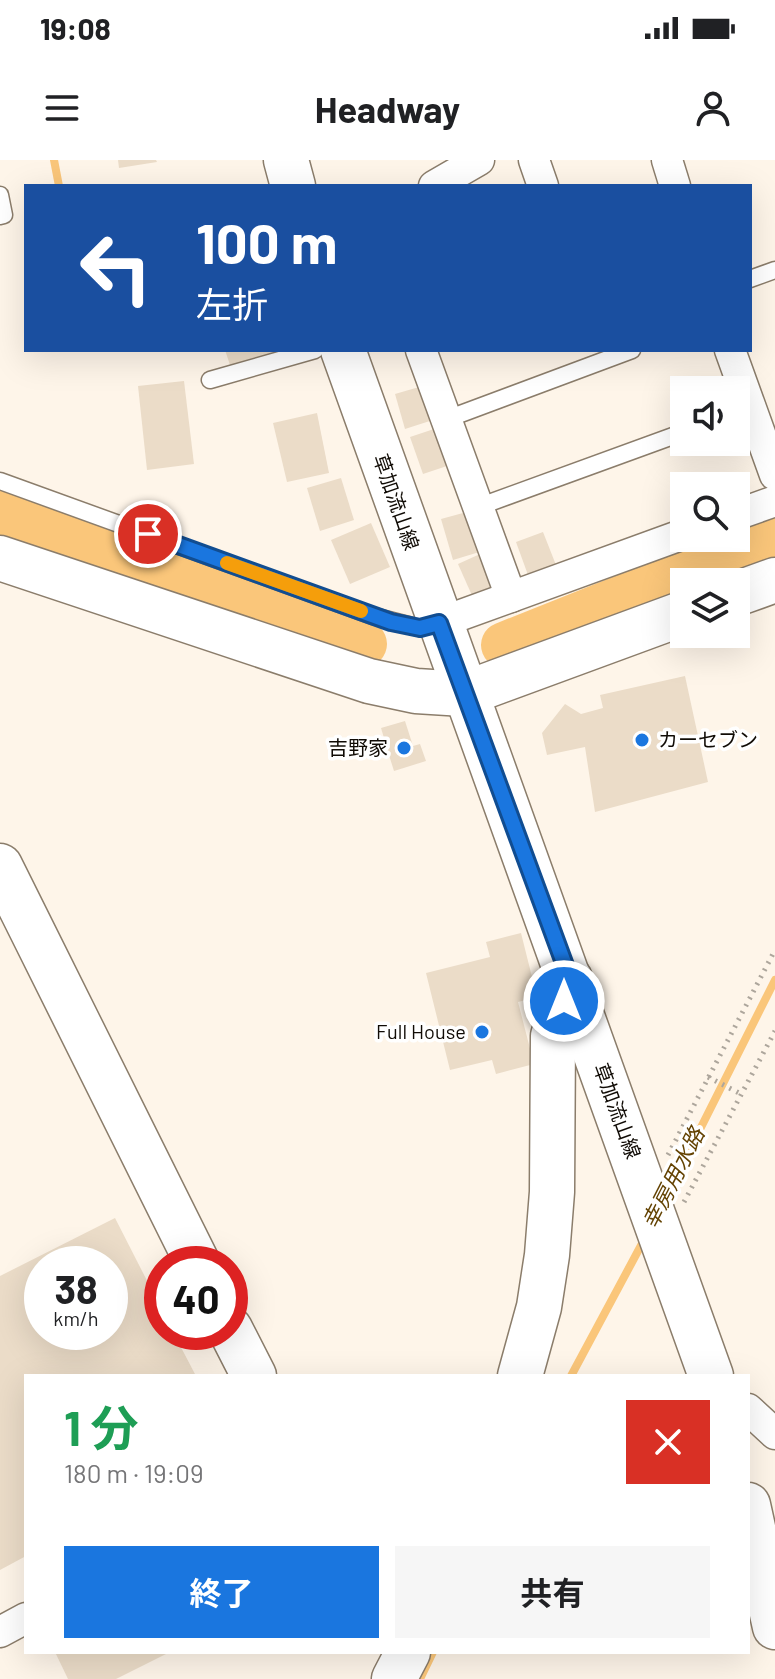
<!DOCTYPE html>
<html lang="ja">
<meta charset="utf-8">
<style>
:root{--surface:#fff;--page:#f6f6f6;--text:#202124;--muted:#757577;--accent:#1a76df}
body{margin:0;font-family:Barlow,"Noto Sans JP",sans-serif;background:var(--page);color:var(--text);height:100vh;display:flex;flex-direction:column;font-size:30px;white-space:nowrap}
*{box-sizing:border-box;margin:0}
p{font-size:26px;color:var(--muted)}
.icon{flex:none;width:44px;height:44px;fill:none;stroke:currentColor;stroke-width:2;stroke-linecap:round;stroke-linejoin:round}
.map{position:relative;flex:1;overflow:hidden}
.side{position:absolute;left:24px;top:1214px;width:726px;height:280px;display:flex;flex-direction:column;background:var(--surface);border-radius:0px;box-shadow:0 8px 32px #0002}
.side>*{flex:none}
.top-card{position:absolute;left:24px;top:24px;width:728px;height:168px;border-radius:0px;box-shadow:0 8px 32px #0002;background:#1a4fa0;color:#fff;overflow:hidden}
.tools{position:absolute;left:670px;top:216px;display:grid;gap:16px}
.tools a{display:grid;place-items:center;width:80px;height:80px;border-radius:0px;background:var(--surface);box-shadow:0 8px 32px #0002;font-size:40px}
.speed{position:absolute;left:24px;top:1086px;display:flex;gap:16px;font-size:40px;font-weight:700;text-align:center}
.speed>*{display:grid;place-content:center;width:104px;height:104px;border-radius:50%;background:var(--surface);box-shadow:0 8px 32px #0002;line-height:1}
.speed small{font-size:20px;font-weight:400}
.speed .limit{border:12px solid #d22;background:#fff;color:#111}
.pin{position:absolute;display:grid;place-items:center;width:68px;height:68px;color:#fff;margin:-34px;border:4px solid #fff;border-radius:50%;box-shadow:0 2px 8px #0007}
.me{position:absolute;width:88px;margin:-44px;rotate:0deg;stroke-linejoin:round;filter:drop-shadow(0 0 6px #0008)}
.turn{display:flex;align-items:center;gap:28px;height:168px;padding:0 40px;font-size:36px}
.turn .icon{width:104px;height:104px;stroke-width:2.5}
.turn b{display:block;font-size:56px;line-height:68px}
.round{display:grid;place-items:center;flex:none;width:84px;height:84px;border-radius:0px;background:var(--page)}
.head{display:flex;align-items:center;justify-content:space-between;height:136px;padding:0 40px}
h1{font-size:48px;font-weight:700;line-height:60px;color:#1e9e55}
.button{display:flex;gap:16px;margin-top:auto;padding:16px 40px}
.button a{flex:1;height:92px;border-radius:0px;background:var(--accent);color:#fff;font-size:32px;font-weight:700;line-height:92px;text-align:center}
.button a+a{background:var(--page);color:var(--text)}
.status{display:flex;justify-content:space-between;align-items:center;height:56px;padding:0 40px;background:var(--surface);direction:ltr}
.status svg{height:22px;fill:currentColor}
header{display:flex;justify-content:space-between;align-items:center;height:104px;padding:0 40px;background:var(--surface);font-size:36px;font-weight:700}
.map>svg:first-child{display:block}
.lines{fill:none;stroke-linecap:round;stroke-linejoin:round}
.stream{stroke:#fac67a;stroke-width:8}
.river{stroke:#fac67a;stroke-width:46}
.building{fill:#ebdcc8;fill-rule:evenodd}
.lane-casing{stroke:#8b7d6b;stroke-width:19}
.street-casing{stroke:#8b7d6b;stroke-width:33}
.secondary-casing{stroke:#8b7d6b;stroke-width:47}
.primary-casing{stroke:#8b7d6b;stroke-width:47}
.path{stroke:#ada69c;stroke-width:5;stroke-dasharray:2 6;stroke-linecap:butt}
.lane{stroke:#fff;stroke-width:16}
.street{stroke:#fff;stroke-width:30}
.secondary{stroke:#fff;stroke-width:44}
.primary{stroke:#fff;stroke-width:44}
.route-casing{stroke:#114d91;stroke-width:20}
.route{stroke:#1a76df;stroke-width:14}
.slow{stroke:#f59e0b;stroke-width:14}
.poi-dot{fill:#1a76df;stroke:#fff;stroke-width:3}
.labels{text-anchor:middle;stroke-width:7;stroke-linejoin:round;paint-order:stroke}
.street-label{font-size:20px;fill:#100b05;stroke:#fff}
.poi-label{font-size:20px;fill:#100b05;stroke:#fff;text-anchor:end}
.water-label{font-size:22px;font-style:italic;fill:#644303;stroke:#fff}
</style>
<div class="status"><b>19:08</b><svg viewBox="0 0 49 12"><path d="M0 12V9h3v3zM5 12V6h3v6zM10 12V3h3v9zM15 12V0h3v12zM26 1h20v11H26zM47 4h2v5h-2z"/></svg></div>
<header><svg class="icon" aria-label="menu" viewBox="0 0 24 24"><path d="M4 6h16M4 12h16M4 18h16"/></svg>Headway<svg class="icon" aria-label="person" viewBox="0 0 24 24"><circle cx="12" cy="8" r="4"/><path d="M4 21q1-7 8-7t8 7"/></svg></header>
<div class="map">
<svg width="775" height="1519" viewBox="0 0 775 1519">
<rect width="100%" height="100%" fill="#fef5e9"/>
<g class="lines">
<!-- stream -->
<g class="stream">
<path d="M54 0 59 26"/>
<path d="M664 1041 775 820"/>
<path d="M571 1216 645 1078"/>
<path d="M420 1519 433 1492"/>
</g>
<!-- river -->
<g class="river">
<path d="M0 354 195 416 364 484"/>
<path d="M504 485 775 377"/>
</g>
</g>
<!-- building -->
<g class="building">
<path d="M118 0H156L157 2 119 8Z"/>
<path d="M225 190H283V191L231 208Z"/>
<path d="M184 221 194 304 147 310 138 226Z"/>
<path d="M426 225 436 259 405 269 395 234Z"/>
<path d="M317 253 329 313 287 322 273 263Z"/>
<path d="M437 268 450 305 423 314 410 277Z"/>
<path d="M341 318 354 360 320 371 307 328Z"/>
<path d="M474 350 486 390 453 400 441 359Z"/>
<path d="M371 363 390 407 350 424 331 380Z"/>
<path d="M543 372 556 405 528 415 516 382Z"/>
<path d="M480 394 495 431 474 440 458 404Z"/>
<path d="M685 516 708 622 595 652 585 587 547 595 542 573 565 544 581 554 603 548 600 535Z"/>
<path d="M405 561 413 586 420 584 426 601 394 611 388 592 383 594 378 580 384 578 381 568Z"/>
<path d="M521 773 537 837 518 842 534 904 496 914 492 900 450 910 426 813 490 797 486 782Z"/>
<path d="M115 1058 162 1150V1172H173L196 1216H26V1396L0 1410V1116ZM42 1104H110V1172H42Z"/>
<path d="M55 1492H170L116 1519H68Z"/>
</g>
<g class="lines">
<!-- lane casing -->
<g class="lane-casing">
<g id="lane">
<path d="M0 35 4 55 0 56"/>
<path d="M750 119 775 110"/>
<path d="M210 220 315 190"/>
<path d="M447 259 632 190"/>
<path d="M0 321 373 456 420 468 437 463"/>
<path d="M478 347 684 272"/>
</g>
</g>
<!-- street casing -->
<g class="street-casing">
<g id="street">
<path d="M534 0 543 26"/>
<path d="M667 0 675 26"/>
<path d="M434 26 479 0"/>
<path d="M421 190 511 437"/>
<path d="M730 190 775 315"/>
<path d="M736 355 775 341"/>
<path d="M439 463 684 374"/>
<path d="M748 1249 775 1274"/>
<path d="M0 1472 26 1458"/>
</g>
</g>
<!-- secondary casing -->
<g class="secondary-casing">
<g id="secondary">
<path d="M0 398 369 521 416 531 464 534 684 453"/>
<path d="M736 434 775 420"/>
<path d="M0 706 198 1104"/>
<path d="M230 1169 254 1216"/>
<path d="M520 1216 539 1147 547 1095 552 1032 553 876 570 819"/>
<path d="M394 1519 408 1492"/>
</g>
</g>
<!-- primary casing -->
<g class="primary-casing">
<g id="primary">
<path d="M286 0 293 26"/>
<path d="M343 190 711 1216"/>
<path d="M748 1345 775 1467"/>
</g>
</g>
<!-- path -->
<g class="path">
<path d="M708 917 741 934"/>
<path d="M668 995 775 790"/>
<path d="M684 1042 775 871"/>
</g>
<!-- lane -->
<use href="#lane" class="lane"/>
<!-- street -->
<use href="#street" class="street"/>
<!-- secondary -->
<use href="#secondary" class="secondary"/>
<!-- primary -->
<use href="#primary" class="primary"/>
</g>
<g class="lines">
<!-- route casing -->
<g class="route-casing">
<path id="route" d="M148 374 391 462 420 468 439 463 570 819 564 841"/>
</g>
<!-- route -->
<use href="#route" class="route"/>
<!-- slow -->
<path class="slow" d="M227 403 361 451"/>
</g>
<!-- markers -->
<g class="poi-dot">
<circle cx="642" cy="580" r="8"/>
<circle cx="404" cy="588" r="8"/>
<circle cx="482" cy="872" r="8"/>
</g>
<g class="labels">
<!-- street labels -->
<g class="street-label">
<text transform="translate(396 342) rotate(71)" y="7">草加流山線</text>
<text transform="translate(617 951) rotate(70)" y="7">草加流山線</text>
</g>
<!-- poi labels -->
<g class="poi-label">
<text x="658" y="587" text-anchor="start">カーセブン</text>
<text x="388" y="595">吉野家</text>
<text x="466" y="879">Full House</text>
</g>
<!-- water labels -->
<g class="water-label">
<text transform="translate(673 1018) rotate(-63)" y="8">幸房用水路</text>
</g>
</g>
</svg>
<div class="tools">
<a><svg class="icon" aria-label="sound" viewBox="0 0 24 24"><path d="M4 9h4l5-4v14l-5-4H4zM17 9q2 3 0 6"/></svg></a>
<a><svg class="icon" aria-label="search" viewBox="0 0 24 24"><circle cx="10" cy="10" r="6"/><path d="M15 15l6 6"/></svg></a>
<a><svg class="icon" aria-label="layers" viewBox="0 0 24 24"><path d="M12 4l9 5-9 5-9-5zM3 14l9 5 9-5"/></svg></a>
</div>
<div class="speed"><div>38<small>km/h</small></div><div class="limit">40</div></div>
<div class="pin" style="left:148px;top:374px;background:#d93025"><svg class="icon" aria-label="arrive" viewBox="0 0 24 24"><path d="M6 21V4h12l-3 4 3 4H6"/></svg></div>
<svg class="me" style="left:564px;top:841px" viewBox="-20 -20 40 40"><circle r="17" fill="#1a76df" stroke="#fff" stroke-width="3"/><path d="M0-11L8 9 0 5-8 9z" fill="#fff"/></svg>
<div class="top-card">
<div class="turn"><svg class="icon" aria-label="left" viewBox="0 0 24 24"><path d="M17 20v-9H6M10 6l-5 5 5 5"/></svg><div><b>100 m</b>左折</div></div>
</div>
<section class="side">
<div class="head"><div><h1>1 分</h1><p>180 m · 19:09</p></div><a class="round" style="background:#d93025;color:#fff"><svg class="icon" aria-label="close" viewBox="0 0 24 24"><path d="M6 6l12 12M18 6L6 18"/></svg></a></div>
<div class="button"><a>終了</a><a>共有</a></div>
</section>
</div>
